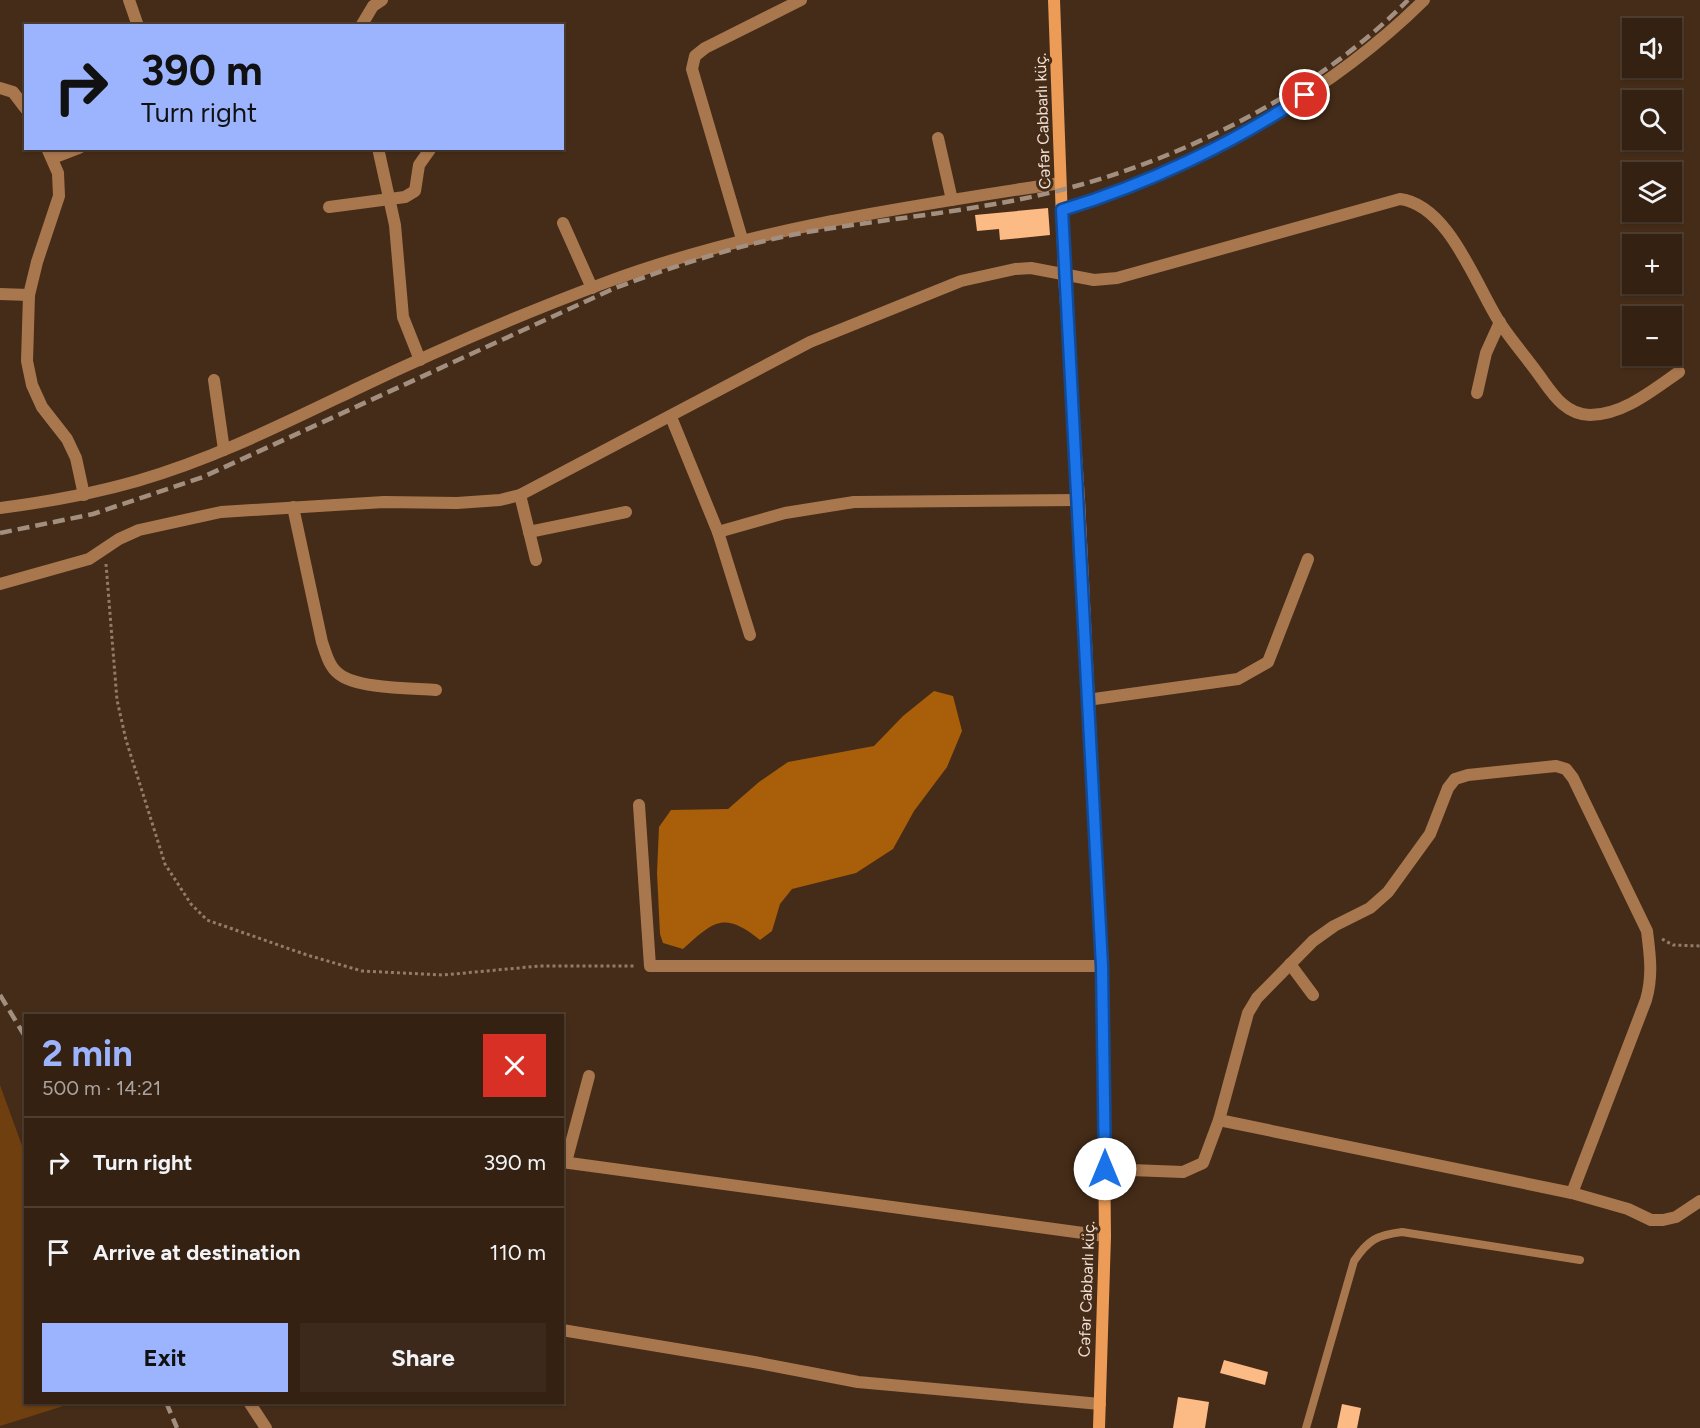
<!DOCTYPE html>
<meta charset="utf-8">
<style>
:root{--surface:#342112;--page:#3c291b;--text:#f1f3f6;--muted:#a9a39f;--line:#4e3e32;--accent:#9cb4fd}
body{margin:0;font-family:Figtree,sans-serif;background:var(--page);color:var(--text);height:100vh;display:flex;flex-direction:column;font-size:22px;white-space:nowrap}
*{box-sizing:border-box;margin:0}
p{font-size:20px;color:var(--muted)}
.icon{flex:none;width:33px;height:33px;fill:none;stroke:currentColor;stroke-width:2;stroke-linecap:round;stroke-linejoin:round}
.map{position:relative;flex:1;overflow:hidden}
.side{position:absolute;left:24px;top:1014px;width:540px;height:390px;display:flex;flex-direction:column;background:var(--surface);border-radius:0px;box-shadow:0 2px 4px #0004,0 0 0 2px var(--line)}
.side>*{flex:none}
.hud{position:absolute;left:24px;top:24px;width:540px;height:126px;border-radius:0px;box-shadow:0 2px 4px #0004,0 0 0 2px var(--line);background:#9cb4fd;color:#111;overflow:hidden}
.fabs{position:absolute;left:1622px;top:18px;display:grid;gap:12px}
.fabs a{display:grid;place-items:center;width:60px;height:60px;border-radius:0px;background:var(--surface);box-shadow:0 2px 4px #0004,0 0 0 2px var(--line);font-size:30px}
.pin{position:absolute;display:grid;place-items:center;width:51px;height:51px;color:#fff;margin:-26px;border:3px solid #fff;border-radius:50%;box-shadow:0 2px 6px #0007}
.me{position:absolute;width:66px;margin:-33px;rotate:0deg;stroke-linejoin:round;filter:drop-shadow(0 0 4px #0008)}
.turn{display:flex;align-items:center;gap:21px;height:126px;padding:0 18px;font-size:27px}
.turn .icon{width:78px;height:78px;stroke-width:2.5}
.turn b{display:block;font-size:42px;line-height:51px}
.round{display:grid;place-items:center;flex:none;width:63px;height:63px;border-radius:0px;background:var(--page)}
.overview{display:flex;align-items:center;justify-content:space-between;height:102px;padding:0 18px}
h1{font-size:36px;font-weight:700;line-height:45px;color:var(--accent)}
.cta{display:flex;gap:12px;margin-top:auto;padding:12px 18px}
.cta a{flex:1;height:69px;border-radius:0px;background:var(--accent);color:#111;font-size:24px;font-weight:700;line-height:69px;text-align:center}
.cta a+a{background:var(--page);color:var(--text)}
ul{padding:0;list-style:none}
li{display:flex;align-items:center;gap:18px;height:90px;padding:0 18px;border-top:2px solid var(--line)}
li div{flex:1}
li b{display:block;font-size:22px}
li em{font-style:normal}
.map>svg:first-child{display:block}
.green{fill:#6f3f10}
.water{fill:#a95e09}
.building{fill:#fcba85}
.lines{fill:none;stroke-linecap:round;stroke-linejoin:round}
.path{stroke:#917b6b;stroke-width:3;stroke-dasharray:3 3;stroke-linecap:butt}
.lane{stroke:#a9774e;stroke-width:8}
.street{stroke:#a9774e;stroke-width:12}
.secondary{stroke:#ed9c58;stroke-width:12}
.rail{stroke:#a38f7f;stroke-width:4.5;stroke-dasharray:12 6;stroke-linecap:butt}
.route-casing{stroke:#114b97;stroke-width:15}
.route{stroke:#1a73e8;stroke-width:10}
.labels{text-anchor:middle;stroke-width:6;stroke-linejoin:round;paint-order:stroke}
.street-label{font-size:16px;fill:#f0dfd3;stroke:#452c18}
</style>
<div class="map">
<svg width="1700" height="1428" viewBox="0 0 1700 1428">
<rect width="100%" height="100%" fill="#452c18"/>
<!-- green -->
<path class="green" d="M0 1085 25 1154 26 1402 73 1403 0 1426Z"/>
<!-- water -->
<path class="water" d="M934 691 953 696 962 731 947 767 914 811 893 849 856 873 792 889 780 904 772 931 760 940C724 911 714 921 683 949L663 943 660 934 657 873 659 827 671 810 728 809 759 782 788 762 874 746 903 716Z"/>
<!-- building -->
<g class="building">
<path d="M1048 208 1050 235 1000 240 999 229 977 231 975 215Z"/>
<path d="M1224 1360 1268 1372 1265 1385 1220 1373Z"/>
<path d="M1178 1397 1209 1402 1205 1428H1173Z"/>
<path d="M1342 1404 1361 1408 1357 1428H1337Z"/>
</g>
<g class="lines">
<!-- path -->
<g class="path">
<path d="M106 564 117 700 126 740 165 864 191 904 207 920 307 955 362 971 443 975 540 966H636"/>
<path d="M1662 939 1673 945 1700 946"/>
</g>
<!-- lane -->
<path class="lane" d="M1306 1428 1354 1261C1368 1240 1377 1235 1402 1232L1580 1260"/>
<!-- street -->
<g class="street">
<path d="M129 0 138 26"/>
<path d="M361 26 373 6 382 0"/>
<path d="M0 88 13 92 26 109"/>
<path d="M938 138 952 200"/>
<path d="M47 148 58 173 59 196 37 262 29 295 27 361 32 385 42 407 67 439 76 458 84 495"/>
<path d="M378 148 395 225 403 317 420 360"/>
<path d="M53 158 79 148"/>
<path d="M329 207 405 197 415 191 419 165 431 148"/>
<path d="M1062 210C1190 171 1328 95 1424 0"/>
<path d="M563 223 592 288"/>
<path d="M742 239 692 69 695 56 705 48 801 0"/>
<path d="M0 294 29 295"/>
<path d="M214 380 224 450"/>
<path d="M1477 393 1486 353 1500 322"/>
<path d="M671 417 718 532 750 635"/>
<path d="M520 495 536 560"/>
<path d="M293 507 322 642C326 653 329 667 339 674 358 689 412 688 436 690"/>
<path d="M0 508C47 502 92 494 137 481 213 459 283 424 354 390 436 351 521 314 607 282 753 228 907 207 1060 183"/>
<path d="M529 532 626 512"/>
<path d="M718 532 785 513 854 502 1079 500"/>
<path d="M0 584 89 559 119 539 139 530 221 512 384 502 457 503 500 500 520 495 810 342 961 281 1015 269 1031 268 1094 280 1117 278 1400 199C1449 205 1476 286 1500 323 1512 341 1526 357 1539 375 1552 393 1565 415 1590 415 1623 415 1653 390 1679 372"/>
<path d="M1087 700 1238 679 1268 662 1308 559"/>
<path d="M639 805 650 966H1102"/>
<path d="M1290 964 1313 995"/>
<path d="M1219 1120 1572 1193 1628 1209 1651 1220H1663L1676 1217 1700 1201"/>
<path d="M562 1162 1105 1236"/>
<path d="M566 1162 589 1076"/>
<path d="M1105 1169 1183 1172 1203 1163 1219 1120 1248 1013 1257 998 1313 941 1334 926 1370 908 1388 892 1430 834 1448 788 1455 779 1468 775 1556 766 1566 769 1573 778 1647 931C1650 955 1653 976 1646 1000L1572 1193"/>
<path d="M562 1330 754 1362 858 1382 1100 1404"/>
<path d="M249 1402 266 1428"/>
</g>
<!-- secondary -->
<path class="secondary" d="M1054 0 1064 274 1079 500 1102 966 1105 1236 1099 1428"/>
<!-- rail -->
<g class="rail">
<path d="M0 533 93 514 203 477 615 288C677 265 741 244 807 232 891 218 978 211 1061 190 1184 159 1319 91 1408 0"/>
<path d="M0 995 26 1038"/>
<path d="M166 1402 177 1428"/>
</g>
</g>
<g class="lines">
<!-- route casing -->
<g class="route-casing">
<path id="route" d="M1105 1169 1102 966 1062 210C1145 185 1233 144 1305 95"/>
</g>
<!-- route -->
<use href="#route" class="route"/>
</g>
<g class="labels">
<!-- street labels -->
<g class="street-label">
<text transform="translate(1042 121) rotate(-92)" y="6">Cəfər Cabbarlı küç.</text>
<text transform="translate(1086 1289) rotate(-88)" y="6">Cəfər Cabbarlı küç.</text>
</g>
</g>
</svg>
<div class="fabs">
<a><svg class="icon" aria-label="sound" viewBox="0 0 24 24"><path d="M4 9h4l5-4v14l-5-4H4zM17 9q2 3 0 6"/></svg></a>
<a><svg class="icon" aria-label="search" viewBox="0 0 24 24"><circle cx="10" cy="10" r="6"/><path d="M15 15l6 6"/></svg></a>
<a><svg class="icon" aria-label="layers" viewBox="0 0 24 24"><path d="M12 4l9 5-9 5-9-5zM3 14l9 5 9-5"/></svg></a>
<a>+</a>
<a>−</a>
</div>
<div class="pin" style="left:1305px;top:95px;background:#d93025"><svg class="icon" aria-label="arrive" viewBox="0 0 24 24"><path d="M6 21V4h12l-3 4 3 4H6"/></svg></div>
<svg class="me" style="left:1105px;top:1169px" viewBox="-20 -20 40 40"><circle r="19" fill="#fff"/><path d="M0-13L10 11 0 6-10 11z" fill="#1a73e8"/></svg>
<div class="hud">
<div class="turn"><svg class="icon" aria-label="right" viewBox="0 0 24 24"><path d="M7 20v-9h11M14 6l5 5-5 5"/></svg><div><b>390 m</b>Turn right</div></div>
</div>
<section class="side">
<div class="overview"><div><h1>2 min</h1><p>500 m · 14:21</p></div><a class="round" style="background:#d93025;color:#fff"><svg class="icon" aria-label="close" viewBox="0 0 24 24"><path d="M6 6l12 12M18 6L6 18"/></svg></a></div>
<ul>
<li><svg class="icon" aria-label="right" viewBox="0 0 24 24"><path d="M7 20v-9h11M14 6l5 5-5 5"/></svg><div><b>Turn right</b></div><em>390 m</em></li>
<li><svg class="icon" aria-label="arrive" viewBox="0 0 24 24"><path d="M6 21V4h12l-3 4 3 4H6"/></svg><div><b>Arrive at destination</b></div><em>110 m</em></li>
</ul>
<div class="cta"><a>Exit</a><a>Share</a></div>
</section>
</div>
